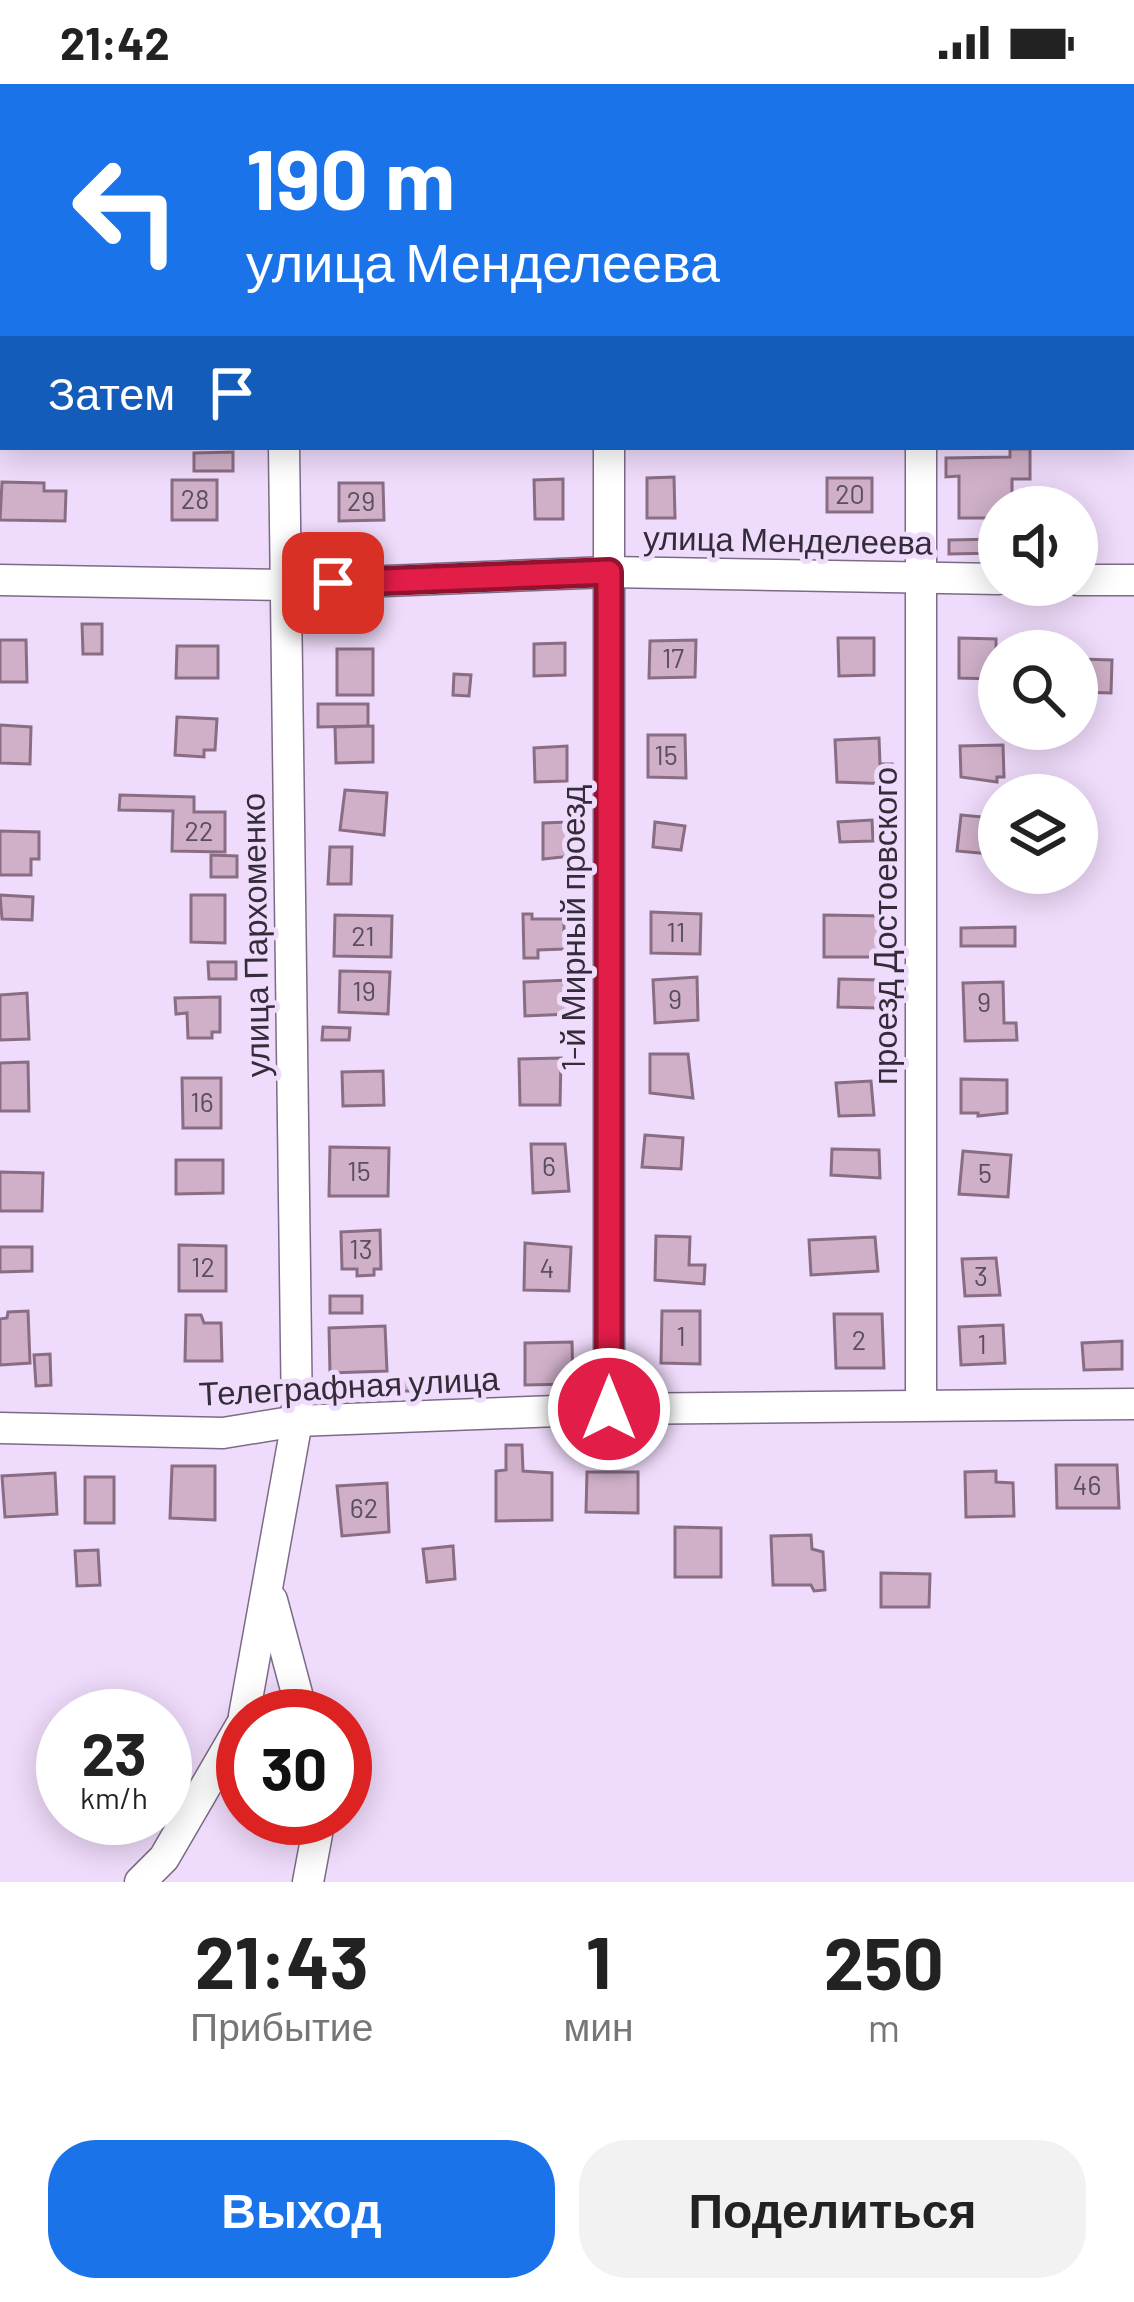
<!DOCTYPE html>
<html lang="ru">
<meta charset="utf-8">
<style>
:root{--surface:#fff;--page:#f2f2f2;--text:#222;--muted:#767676;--accent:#1a73e8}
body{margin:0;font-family:Barlow,sans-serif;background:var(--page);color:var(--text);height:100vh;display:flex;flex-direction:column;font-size:45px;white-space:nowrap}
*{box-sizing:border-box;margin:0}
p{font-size:39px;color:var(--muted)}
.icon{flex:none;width:66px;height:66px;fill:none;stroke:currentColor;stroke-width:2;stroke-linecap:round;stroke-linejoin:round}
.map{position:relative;height:1798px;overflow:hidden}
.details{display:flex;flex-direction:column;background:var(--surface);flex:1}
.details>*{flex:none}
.guide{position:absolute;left:0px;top:0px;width:1134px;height:366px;box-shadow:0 6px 30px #0003;background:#1a73e8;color:#fff;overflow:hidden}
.fabs{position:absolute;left:978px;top:402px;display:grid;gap:24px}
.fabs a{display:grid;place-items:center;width:120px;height:120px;border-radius:50%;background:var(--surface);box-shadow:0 6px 30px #0003;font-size:60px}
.speed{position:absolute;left:36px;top:1605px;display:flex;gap:24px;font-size:60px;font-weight:700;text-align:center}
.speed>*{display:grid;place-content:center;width:156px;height:156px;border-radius:50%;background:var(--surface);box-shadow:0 6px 30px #0003;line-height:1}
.speed small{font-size:30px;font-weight:400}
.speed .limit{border:18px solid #d22;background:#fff;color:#111}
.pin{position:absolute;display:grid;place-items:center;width:102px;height:102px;color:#fff;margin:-51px;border-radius:24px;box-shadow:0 6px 18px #0006}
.me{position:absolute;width:132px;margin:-66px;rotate:0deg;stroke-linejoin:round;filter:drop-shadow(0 0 9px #0008)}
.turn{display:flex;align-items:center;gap:42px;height:252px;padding:0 48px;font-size:54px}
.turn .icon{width:156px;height:156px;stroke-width:2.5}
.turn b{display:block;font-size:84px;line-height:102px}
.then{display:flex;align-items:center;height:114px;padding:0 48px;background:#0003;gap:24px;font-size:45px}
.eta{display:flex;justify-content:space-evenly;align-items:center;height:204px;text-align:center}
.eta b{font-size:72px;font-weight:700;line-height:84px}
.action{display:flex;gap:24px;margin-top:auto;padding:24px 48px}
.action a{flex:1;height:138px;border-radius:48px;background:var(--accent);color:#fff;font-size:48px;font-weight:700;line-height:138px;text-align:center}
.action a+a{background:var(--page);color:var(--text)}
.status{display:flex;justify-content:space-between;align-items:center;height:84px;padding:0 60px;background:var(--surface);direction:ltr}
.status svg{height:33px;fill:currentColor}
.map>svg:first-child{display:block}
.building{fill:#cfb0c8;stroke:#896d83;stroke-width:3}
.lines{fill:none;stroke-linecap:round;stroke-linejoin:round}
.minor-casing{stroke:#7c6b87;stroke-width:33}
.minor{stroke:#fff;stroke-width:30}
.route-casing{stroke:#92132f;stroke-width:30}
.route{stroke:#e11d48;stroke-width:21}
.labels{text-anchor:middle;stroke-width:10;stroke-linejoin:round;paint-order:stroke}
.number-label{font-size:27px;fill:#5b4e5d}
.street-label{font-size:33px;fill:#342d39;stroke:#efdbfb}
</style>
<div class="status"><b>21:42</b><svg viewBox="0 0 49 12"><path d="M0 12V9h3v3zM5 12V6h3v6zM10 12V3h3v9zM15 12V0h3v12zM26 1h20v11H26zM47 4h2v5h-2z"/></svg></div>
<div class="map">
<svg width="1134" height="1798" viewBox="0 0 1134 1798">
<rect width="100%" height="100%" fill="#efdbfb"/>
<!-- building -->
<g class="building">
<path d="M1010 365H1030V395H1012V423H999V434H959V392L946 393V374L1010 373Z"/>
<path d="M233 368V387H194V369Z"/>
<path d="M674 393 675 434H647V394Z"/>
<rect x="827" y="394" width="45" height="34"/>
<path d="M563 395V435H535L534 396Z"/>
<rect x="172" y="396" width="45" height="40"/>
<path d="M2 398 44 399V407H66L65 437 0 436Z"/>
<path d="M339 399H383L384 436 339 437Z"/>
<path d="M999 455V469L949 470V456Z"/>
<path d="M82 540H102V570H83Z"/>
<path d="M838 554H874V591L839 592Z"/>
<path d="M959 554 996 555V595L959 594Z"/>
<path d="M0 556H26L27 598H0Z"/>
<path d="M696 556 695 593 649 594 650 557Z"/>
<path d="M565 559V591L534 592V560Z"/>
<path d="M177 562H218V594H176Z"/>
<rect x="337" y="565" width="36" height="46"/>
<path d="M1080 575 1112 576 1111 609 1079 608Z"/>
<path d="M454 590 471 591 469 612 453 611Z"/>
<path d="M318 620H368V642L318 643Z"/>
<path d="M177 633 217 635 215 666H204V673L175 671Z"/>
<path d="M0 641 31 643 30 680 0 679Z"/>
<path d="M373 642V678L336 679 335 643Z"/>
<path d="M648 651H685L686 694 648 693Z"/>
<path d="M879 654 880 680H892L893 700 837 698 835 656Z"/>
<path d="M1003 661 1004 693H997V698L961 693 960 662Z"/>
<path d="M567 662V697L535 698 534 664Z"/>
<path d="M345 706 387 709 384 751 340 746Z"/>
<path d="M120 711 194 713V728H225V768L172 767 173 727 119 726Z"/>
<path d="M961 731 994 734 991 770 957 767Z"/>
<path d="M872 736 873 757 840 758 838 738Z"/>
<path d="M569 738 572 772 543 775V739Z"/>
<path d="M655 738 685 742 681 766 653 763Z"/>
<path d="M0 747 39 748V775H31V791H0Z"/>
<path d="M330 763H352L351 800H328Z"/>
<path d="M211 771 237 772V793H211Z"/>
<path d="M0 811 33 813 32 836 2 835Z"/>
<path d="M191 811H225V859L191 858Z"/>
<path d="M651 828 701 830 700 870 651 869Z"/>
<path d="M523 830H532V835H564V865L538 866V874H524Z"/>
<path d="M335 831 392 832 391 873 334 872Z"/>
<path d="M824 831 882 832V873H824Z"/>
<path d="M1015 843V862H961V844Z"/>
<path d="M208 878H236V895H209Z"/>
<path d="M340 887 390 888 388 930 339 928Z"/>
<path d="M697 893 698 936 655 939 653 896Z"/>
<path d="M839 895 879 896 878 924 838 923Z"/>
<path d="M569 896 570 930 525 932 524 898Z"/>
<path d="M1003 898 1004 939H1016L1017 956 965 957 963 899Z"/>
<path d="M27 909 29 955 0 956V911Z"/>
<path d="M220 913V948H212V954H188L187 929 176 930 175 914Z"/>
<path d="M323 943 350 944 349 956H322Z"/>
<path d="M650 970H688L693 1014 650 1009Z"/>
<path d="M561 974 560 1021H520L519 975Z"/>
<path d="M28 978 29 1027H0V979Z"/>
<path d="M383 987 384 1021 343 1022 342 988Z"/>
<path d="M182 994H221V1044H183Z"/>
<path d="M961 995 1007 996V1029L978 1032V1029H961Z"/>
<path d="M871 997 874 1031 839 1032 836 999Z"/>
<path d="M645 1051 683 1054 681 1085 642 1083Z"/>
<path d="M531 1060H565L569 1107 533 1109Z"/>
<path d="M330 1063 389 1064 388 1112H329Z"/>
<path d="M832 1065 879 1066 880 1094 831 1091Z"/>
<path d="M963 1067 1011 1071 1008 1113 959 1110Z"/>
<path d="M176 1076H223V1109L176 1110Z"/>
<path d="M0 1088 43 1089 42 1127H0Z"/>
<path d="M380 1146 381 1185H374V1191L357 1192V1185H342L341 1148Z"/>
<path d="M656 1152 690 1153 689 1181H705L704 1200 655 1196Z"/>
<path d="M875 1153 878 1187 811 1191 809 1156Z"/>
<path d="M525 1159 571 1163 569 1207 524 1206Z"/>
<path d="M179 1161 226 1162V1207H179Z"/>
<path d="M0 1163H32V1187L0 1188Z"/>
<path d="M996 1174 1000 1211 965 1212 962 1175Z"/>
<rect x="330" y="1212" width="32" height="17"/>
<path d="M28 1227 30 1279 0 1281V1235L7 1234 8 1228Z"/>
<path d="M662 1227H700V1280L661 1279Z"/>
<path d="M834 1230H882L884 1284H836Z"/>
<path d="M186 1231H201L204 1239H221L222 1277H185Z"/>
<path d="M1003 1241 1005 1279 961 1281 959 1243Z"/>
<path d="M385 1242 387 1287 330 1289 329 1244Z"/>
<path d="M1122 1257V1285L1084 1286 1082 1259Z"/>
<path d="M572 1258 573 1300 525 1301V1259Z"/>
<path d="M50 1270 51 1301 36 1302 34 1271Z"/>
<path d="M385 1295 421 1296 420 1307H386Z"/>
<path d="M506 1361H522L523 1387 552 1389V1436L496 1437V1387L506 1386Z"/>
<path d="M1056 1381H1117L1119 1424H1057Z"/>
<path d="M172 1382H215V1436L170 1434Z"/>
<path d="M996 1387V1398L1013 1399 1014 1432 966 1433 965 1388Z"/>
<path d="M587 1388H638V1429L586 1428Z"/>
<path d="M55 1389 57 1430 5 1433 2 1392Z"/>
<rect x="85" y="1393" width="29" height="46"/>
<path d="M387 1399 389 1448 342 1452 337 1402Z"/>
<path d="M675 1443 721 1444V1493H675Z"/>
<path d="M811 1451 812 1465 823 1468 825 1506 814 1507 811 1501H773L771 1452Z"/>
<path d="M453 1462 455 1495 427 1498 423 1465Z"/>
<path d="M98 1466 100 1501 77 1502 75 1467Z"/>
<path d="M881 1489 930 1490 929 1523H881Z"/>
</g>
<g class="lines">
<!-- minor casing -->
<g class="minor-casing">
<g id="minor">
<path d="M277 0V3"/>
<path d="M606 0V3"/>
<path d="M919 0V3"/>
<path d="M609 363V1325"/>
<path d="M921 363V1321"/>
<path d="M0 496 287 501 609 488 999 495"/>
<path d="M1077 496H1134"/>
<path d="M0 1344 223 1349 297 1337 609 1325 1134 1320"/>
<path d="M272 1516 303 1632"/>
<path d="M244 1632 297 1337 284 363"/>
<path d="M140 1798 164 1774 243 1638"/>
<path d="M308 1798 320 1734"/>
</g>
</g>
<!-- minor -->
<use href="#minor" class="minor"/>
</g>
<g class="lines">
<!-- route casing -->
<g class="route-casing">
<path id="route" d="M333 499 609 488V1325"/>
</g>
<!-- route -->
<use href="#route" class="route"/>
</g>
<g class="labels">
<!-- number labels -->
<g class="number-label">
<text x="850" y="420">20</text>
<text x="195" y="425">28</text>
<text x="361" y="427">29</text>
<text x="673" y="584">17</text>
<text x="666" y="681">15</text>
<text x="199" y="757">22</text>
<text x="676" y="858">11</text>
<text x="363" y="862">21</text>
<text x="364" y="917">19</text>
<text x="675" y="925">9</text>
<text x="984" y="928">9</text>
<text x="202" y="1028">16</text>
<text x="549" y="1092">6</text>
<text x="359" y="1097">15</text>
<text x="985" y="1099">5</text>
<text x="361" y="1175">13</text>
<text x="203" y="1193">12</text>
<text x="547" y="1194">4</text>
<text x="981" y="1202">3</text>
<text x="681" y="1262">1</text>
<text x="859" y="1266">2</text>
<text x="982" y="1270">1</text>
<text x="1087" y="1411">46</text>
<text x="364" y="1434">62</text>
</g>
<!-- street labels -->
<g class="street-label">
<text transform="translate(788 456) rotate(1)" y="12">улица Менделеева</text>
<text transform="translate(885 842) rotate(-90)" y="12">проезд Достоевского</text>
<text transform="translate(573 844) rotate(-90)" y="12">1-й Мирный проезд</text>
<text transform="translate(255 851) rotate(-91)" y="12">улица Пархоменко</text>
<text transform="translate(349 1302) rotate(-3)" y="12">Телеграфная улица</text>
</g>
</g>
</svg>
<div class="fabs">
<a><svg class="icon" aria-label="sound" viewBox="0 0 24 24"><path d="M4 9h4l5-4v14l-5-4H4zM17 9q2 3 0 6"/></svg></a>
<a><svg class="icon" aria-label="search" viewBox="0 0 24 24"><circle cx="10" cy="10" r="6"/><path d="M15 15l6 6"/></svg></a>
<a><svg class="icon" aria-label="layers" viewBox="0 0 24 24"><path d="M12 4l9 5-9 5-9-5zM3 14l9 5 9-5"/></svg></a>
</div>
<div class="speed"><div>23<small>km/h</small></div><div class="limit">30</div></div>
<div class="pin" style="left:333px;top:499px;background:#d93025"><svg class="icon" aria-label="arrive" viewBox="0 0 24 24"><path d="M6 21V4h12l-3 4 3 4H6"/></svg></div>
<svg class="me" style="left:609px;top:1325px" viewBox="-20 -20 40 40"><circle r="17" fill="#e11d48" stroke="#fff" stroke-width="3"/><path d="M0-11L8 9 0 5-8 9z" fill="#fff"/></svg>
<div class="guide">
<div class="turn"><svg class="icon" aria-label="left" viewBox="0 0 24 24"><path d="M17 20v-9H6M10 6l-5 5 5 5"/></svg><div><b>190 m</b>улица Менделеева</div></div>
<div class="then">Затем<svg class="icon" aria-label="arrive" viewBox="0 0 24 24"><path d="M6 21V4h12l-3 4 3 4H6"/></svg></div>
</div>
</div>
<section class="details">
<div class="eta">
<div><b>21:43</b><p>Прибытие</p></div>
<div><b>1</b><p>мин</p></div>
<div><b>250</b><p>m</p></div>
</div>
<div class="action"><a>Выход</a><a>Поделиться</a></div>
</section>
